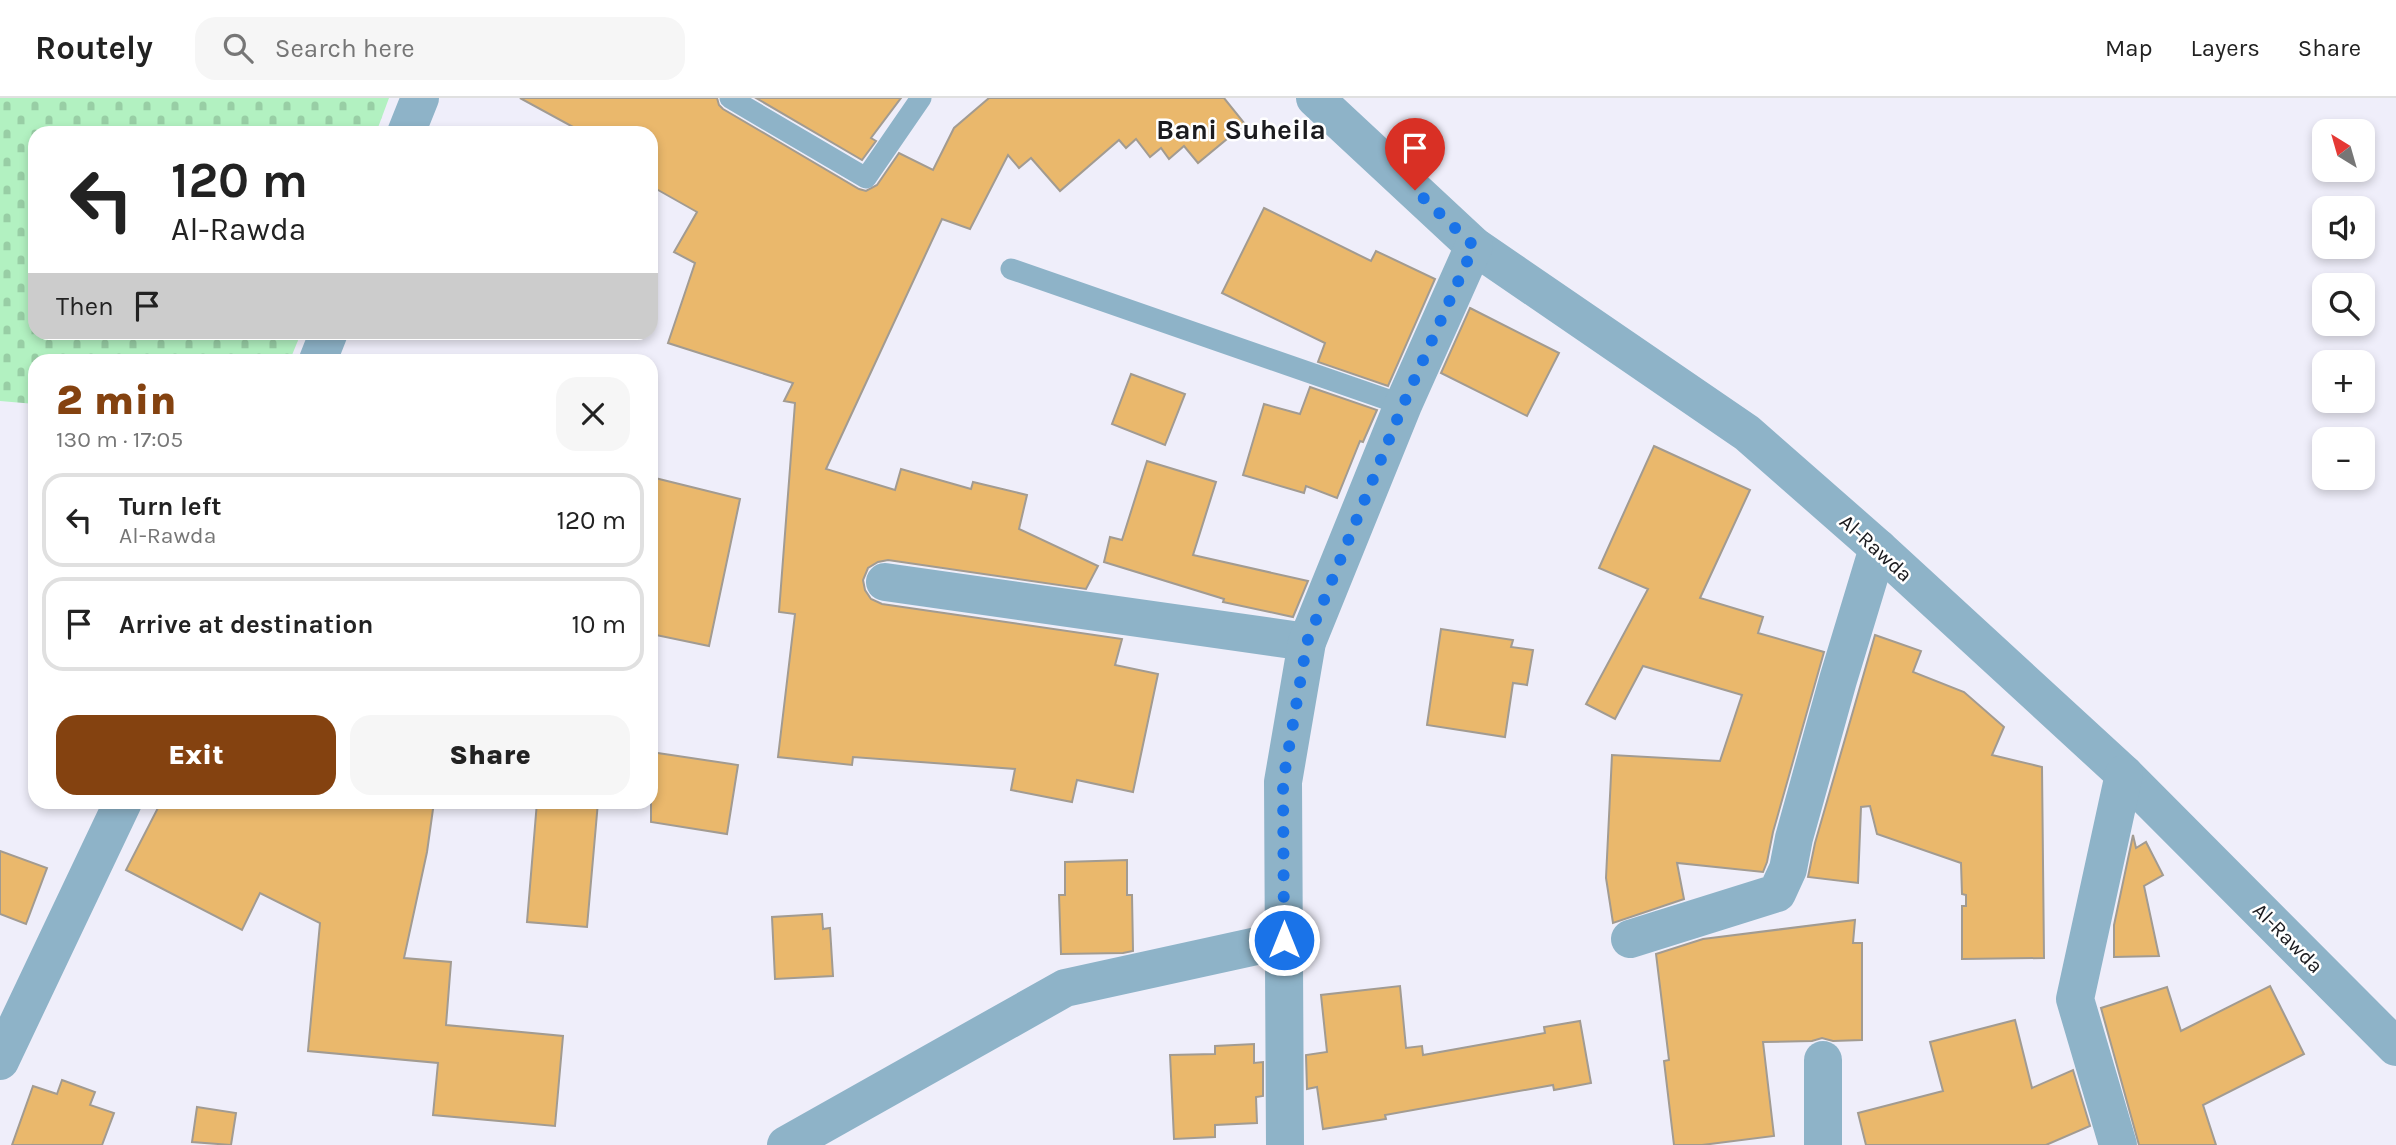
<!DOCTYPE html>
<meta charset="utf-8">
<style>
:root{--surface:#fff;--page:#f6f6f6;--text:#222;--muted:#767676;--line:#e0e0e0;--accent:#844210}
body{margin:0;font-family:Karla,sans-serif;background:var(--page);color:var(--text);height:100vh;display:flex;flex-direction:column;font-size:26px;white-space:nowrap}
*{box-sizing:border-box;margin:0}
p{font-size:23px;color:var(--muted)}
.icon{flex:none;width:38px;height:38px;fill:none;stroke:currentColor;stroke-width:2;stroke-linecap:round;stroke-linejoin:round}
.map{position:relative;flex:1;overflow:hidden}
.side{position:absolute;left:28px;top:256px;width:630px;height:455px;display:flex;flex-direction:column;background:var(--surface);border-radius:21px;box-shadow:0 4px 10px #0003}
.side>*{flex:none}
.top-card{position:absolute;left:28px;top:28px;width:630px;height:214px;border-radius:21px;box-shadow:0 4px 10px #0003;background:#fff;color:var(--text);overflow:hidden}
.needle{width:46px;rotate:323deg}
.fabs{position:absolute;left:2312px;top:21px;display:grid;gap:14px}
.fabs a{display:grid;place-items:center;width:63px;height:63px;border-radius:14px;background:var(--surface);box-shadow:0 4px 10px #0003;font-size:35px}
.pin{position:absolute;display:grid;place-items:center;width:60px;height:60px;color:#fff;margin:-72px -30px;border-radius:50% 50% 50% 0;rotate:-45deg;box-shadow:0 0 7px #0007}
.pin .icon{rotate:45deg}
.me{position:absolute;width:77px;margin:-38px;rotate:0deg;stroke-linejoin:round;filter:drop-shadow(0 0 5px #0008)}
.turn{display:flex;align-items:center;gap:24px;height:147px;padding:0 28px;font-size:32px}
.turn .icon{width:91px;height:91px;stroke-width:2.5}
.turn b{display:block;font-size:49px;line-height:60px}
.then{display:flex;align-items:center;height:66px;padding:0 28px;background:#0003;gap:14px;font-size:26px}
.round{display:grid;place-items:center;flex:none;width:74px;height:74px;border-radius:21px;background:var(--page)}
.overview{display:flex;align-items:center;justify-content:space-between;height:119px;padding:0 28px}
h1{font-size:42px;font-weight:800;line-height:52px;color:var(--accent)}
.cta{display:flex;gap:14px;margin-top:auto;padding:14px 28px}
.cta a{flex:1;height:80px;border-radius:21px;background:var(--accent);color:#fff;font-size:28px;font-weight:800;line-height:80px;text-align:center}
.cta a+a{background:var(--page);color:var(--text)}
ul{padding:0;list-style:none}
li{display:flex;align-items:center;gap:21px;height:94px;margin:0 14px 10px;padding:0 14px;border:4px solid var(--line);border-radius:21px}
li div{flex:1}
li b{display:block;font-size:26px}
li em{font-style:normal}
header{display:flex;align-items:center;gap:42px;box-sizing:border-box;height:98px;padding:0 35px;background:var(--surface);border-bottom:2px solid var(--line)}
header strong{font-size:33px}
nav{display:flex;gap:38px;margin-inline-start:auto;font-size:24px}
.search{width:490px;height:63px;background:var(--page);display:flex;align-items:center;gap:18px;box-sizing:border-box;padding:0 24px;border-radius:21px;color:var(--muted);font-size:26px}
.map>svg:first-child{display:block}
.cemetery{fill:url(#cemetery-stones)}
.building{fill:#eab86c;stroke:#a29b91;stroke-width:2}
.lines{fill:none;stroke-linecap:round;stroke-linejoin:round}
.lane{stroke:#8eb3c8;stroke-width:21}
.street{stroke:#8eb3c8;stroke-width:38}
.route{stroke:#1a73e8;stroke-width:12;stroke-dasharray:0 21.6}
.labels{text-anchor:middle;stroke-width:5;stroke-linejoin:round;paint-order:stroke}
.street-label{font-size:21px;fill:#1b1b1f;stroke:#fff}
.district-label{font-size:28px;font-weight:bold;fill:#1b1b1f;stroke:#fff}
</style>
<header>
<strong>Routely</strong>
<div class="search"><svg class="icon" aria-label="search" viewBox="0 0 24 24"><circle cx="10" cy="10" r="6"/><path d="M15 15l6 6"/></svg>Search here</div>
<nav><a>Map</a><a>Layers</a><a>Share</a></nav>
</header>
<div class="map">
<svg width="2396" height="1047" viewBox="0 0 2396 1047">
<defs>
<pattern id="cemetery-stones" width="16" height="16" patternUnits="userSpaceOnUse" patternTransform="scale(1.75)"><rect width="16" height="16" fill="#b2f1c1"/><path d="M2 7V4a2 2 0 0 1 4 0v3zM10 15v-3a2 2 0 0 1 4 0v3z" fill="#98cea5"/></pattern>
</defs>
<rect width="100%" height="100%" fill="#efeefa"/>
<!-- cemetery -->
<path class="cemetery" d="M0 0H389L376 35H35V234L301 235 290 262H35V306L0 303Z"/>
<!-- building -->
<g class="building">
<path d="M520 0H717L719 7 723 11 859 91 866 93 877 87 899 55 933 72 954 30 989 0H1224L1245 26 1198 65 1184 48 1169 61 1161 50 1150 59 1136 41 1126 50 1119 42 1060 93 1031 60 1019 70 1008 57 970 131 942 121 826 371 895 392 901 371 971 391 973 384 1027 397 1019 431 1098 468 1086 491 888 462 878 464 868 470 863 482 865 492 871 501 882 506 1122 541 1115 567 1158 576 1133 694 1077 682 1072 704 1011 692 1015 671 853 659 852 667 778 659 795 516 779 514 795 305 784 303 793 285 668 245 695 165 674 154 697 114 651 88V35H584Z"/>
<path d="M756 0H901L871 40 876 43 862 62Z"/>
<path d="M1264 110 1371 163 1376 153 1435 181 1388 288 1318 264 1325 245 1222 195Z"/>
<path d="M1470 210 1559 255 1527 318 1441 275Z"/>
<path d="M1131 276 1185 296 1165 347 1112 326Z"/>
<path d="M1310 289 1377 312 1363 344 1360 343 1337 400 1306 388 1304 395 1243 377 1264 306 1300 316Z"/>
<path d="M1654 348 1750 392 1700 500 1763 519 1758 535 1824 554 1773 734 1767 764 1763 774 1677 765 1684 801 1613 825 1606 780 1612 657 1720 663 1742 597 1643 568 1615 621 1586 606 1648 491 1599 470Z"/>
<path d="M1147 363 1216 384 1193 457 1308 483 1293 519 1223 504 1224 501 1104 464 1110 439 1122 442Z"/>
<path d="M651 379 740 401 709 548 651 536Z"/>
<path d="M1441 531 1513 542 1511 549 1533 552 1527 587 1513 585 1505 639 1427 627Z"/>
<path d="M1875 537 1921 553 1913 574 1964 594 2004 629 1992 657 2042 669 2044 860 1962 861V808H1966V797L1962 796 1961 765 1877 736 1870 708 1861 709 1858 785 1808 779 1815 745Z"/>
<path d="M651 654 738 667 727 736 651 724Z"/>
<path d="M161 704H434L427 754 404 860 451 864 446 927 563 938 555 1028 433 1017 438 965 308 953 320 825 260 795 242 832 126 772Z"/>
<path d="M537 704H598L587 829 527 824Z"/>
<path d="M2133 737 2136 750 2146 744 2163 777 2144 788 2159 858 2114 859V827Z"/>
<path d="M0 753 47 770 26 826 0 816Z"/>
<path d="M1127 762V797H1132L1133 853 1123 855 1061 856 1059 797H1065V764Z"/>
<path d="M822 816 823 831 830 830 833 878 775 881 772 819Z"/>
<path d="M1855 822 1853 845H1862V942L1833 943 1822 940 1812 943 1763 944 1774 1038 1702 1047H1674L1664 963 1669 962 1656 856 1703 841Z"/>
<path d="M1400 888 1406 950 1422 948 1423 957 1545 935 1544 929 1580 923 1591 985 1554 992 1553 987 1385 1017 1386 1021 1323 1031 1317 989 1307 991 1306 957 1327 954 1321 897Z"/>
<path d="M2270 888 2304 956 2203 1007 2216 1047H2139L2101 910 2167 889 2181 933Z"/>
<path d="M2015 922 2032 990 2073 972 2090 1028 2046 1047H1866L1858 1015 1943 993 1930 944Z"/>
<path d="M1254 946V965L1263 964V998L1256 999 1257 1025 1215 1027V1039L1174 1041 1170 957 1215 956V948Z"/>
<path d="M62 982 95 994 90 1007 114 1015 102 1047H12L33 988 57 996Z"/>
<path d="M197 1009 236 1015 231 1047 192 1044Z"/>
</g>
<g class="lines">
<!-- lane -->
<g class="lane">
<path d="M730 0 866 80 921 0"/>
<path d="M1011 171 1403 307"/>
</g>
<!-- street -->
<g class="street">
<path d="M1315 0 1474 148 1747 335 1878 450 2124 676 2396 949"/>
<path d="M406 35 420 0"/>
<path d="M318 262 329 234"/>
<path d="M885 484 1307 544"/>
<path d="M1630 841 1777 795 1788 771 1794 740 1838 582 1878 450"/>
<path d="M1823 962V1047"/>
<path d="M0 963 123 704"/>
<path d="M786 1047 1065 890 1284 842"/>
<path d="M1285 1047 1283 684 1307 544 1403 307 1474 148"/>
<path d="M2118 1047 2075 901 2124 676"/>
</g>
</g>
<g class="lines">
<!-- route -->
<path class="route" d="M1284 842 1283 684 1307 544 1403 307 1474 148 1415 92"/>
</g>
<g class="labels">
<!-- street labels -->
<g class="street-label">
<text transform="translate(1876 450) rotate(42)" y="7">Al-Rawda</text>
<text transform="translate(2288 840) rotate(45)" y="7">Al-Rawda</text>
</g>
<!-- district labels -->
<g class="district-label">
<text x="1241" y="41">Bani Suheila</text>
</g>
</g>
</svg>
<div class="fabs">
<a><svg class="needle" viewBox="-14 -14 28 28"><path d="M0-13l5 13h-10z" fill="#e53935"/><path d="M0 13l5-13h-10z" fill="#767676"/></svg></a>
<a><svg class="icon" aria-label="sound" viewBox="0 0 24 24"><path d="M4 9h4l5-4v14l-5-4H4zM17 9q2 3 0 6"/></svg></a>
<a><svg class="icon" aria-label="search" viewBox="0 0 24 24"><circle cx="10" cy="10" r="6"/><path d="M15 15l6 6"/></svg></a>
<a>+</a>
<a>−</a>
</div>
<div class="pin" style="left:1415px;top:92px;background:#d93025"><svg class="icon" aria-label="arrive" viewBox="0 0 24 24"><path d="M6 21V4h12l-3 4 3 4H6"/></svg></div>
<svg class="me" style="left:1284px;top:842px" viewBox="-20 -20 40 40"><circle r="17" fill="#1a73e8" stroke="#fff" stroke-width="3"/><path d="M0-11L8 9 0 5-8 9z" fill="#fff"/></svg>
<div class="top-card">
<div class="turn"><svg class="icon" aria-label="left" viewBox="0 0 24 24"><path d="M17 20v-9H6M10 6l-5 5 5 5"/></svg><div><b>120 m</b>Al-Rawda</div></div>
<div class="then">Then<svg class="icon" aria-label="arrive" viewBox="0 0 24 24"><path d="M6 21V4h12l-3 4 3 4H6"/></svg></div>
</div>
<section class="side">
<div class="overview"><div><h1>2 min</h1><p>130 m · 17:05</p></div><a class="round"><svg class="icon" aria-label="close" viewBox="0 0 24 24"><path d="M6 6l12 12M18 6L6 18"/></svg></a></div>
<ul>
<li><svg class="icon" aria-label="left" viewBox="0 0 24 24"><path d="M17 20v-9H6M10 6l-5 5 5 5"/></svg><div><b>Turn left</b><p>Al-Rawda</p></div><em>120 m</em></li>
<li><svg class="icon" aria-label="arrive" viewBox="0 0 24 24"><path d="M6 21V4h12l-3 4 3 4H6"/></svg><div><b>Arrive at destination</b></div><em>10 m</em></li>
</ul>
<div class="cta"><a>Exit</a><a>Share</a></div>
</section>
</div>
